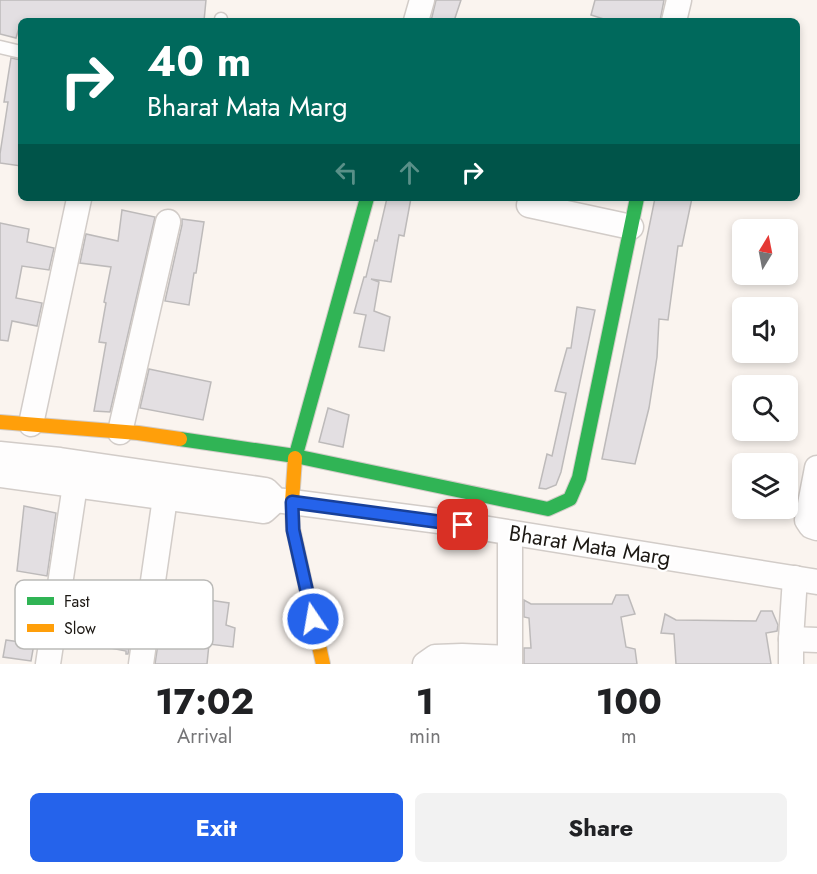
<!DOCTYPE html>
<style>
:root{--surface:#fff;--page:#f2f2f2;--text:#202124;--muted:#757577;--accent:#2563eb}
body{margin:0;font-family:Jost,sans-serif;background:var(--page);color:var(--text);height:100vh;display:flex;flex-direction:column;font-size:22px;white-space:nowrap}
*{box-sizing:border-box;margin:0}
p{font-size:20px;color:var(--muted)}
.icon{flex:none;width:33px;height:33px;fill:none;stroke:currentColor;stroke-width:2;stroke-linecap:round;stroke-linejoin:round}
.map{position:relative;height:664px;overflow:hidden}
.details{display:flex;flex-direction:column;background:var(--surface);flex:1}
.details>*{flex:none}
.top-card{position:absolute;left:18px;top:18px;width:782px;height:183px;border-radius:9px;box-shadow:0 3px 9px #0003;background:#00695c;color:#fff;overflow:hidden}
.needle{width:39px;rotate:10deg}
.fabs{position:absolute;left:732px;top:219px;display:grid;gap:12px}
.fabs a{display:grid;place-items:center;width:66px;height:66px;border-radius:9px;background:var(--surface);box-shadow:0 3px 9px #0003;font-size:30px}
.pin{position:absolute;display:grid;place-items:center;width:51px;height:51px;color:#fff;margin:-26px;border-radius:12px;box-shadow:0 3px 9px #0006}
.me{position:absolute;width:66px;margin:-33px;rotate:348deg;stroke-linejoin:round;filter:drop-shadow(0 0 4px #0008)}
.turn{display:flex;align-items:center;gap:21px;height:126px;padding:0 30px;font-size:27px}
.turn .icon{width:78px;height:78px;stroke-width:2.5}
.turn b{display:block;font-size:42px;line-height:51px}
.lanes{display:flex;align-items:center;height:57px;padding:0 30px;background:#0003;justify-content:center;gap:30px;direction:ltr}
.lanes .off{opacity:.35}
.eta{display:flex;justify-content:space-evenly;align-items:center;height:102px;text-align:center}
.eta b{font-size:36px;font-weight:700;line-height:42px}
.cta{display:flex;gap:12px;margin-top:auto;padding:12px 30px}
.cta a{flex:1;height:69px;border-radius:9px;background:var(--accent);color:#fff;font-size:24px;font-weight:700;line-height:69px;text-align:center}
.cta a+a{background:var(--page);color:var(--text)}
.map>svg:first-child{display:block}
.building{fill:#e3dfe2;stroke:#bdbaba;stroke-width:1.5}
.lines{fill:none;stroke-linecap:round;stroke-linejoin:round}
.lane-casing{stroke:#d2ccc8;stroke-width:15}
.street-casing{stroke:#d2ccc8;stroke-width:27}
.fast-casing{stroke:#d2ccc8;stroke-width:16}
.slow-casing{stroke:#d2ccc8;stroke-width:16}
.lane{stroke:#fefdfd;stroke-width:12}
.street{stroke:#fefdfd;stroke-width:24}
.fast{stroke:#30b455;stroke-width:14}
.slow{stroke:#ff9f0a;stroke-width:14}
.route-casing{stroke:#184099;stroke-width:15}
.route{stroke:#2563eb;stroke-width:10}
.labels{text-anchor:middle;stroke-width:4.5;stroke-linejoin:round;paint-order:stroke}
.street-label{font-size:22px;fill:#1d1914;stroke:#fff}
.key{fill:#fff;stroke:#bbbab8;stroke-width:1.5}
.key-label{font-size:16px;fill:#1d1914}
</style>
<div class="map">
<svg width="817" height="664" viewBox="0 0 817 664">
<rect width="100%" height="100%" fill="#faf4ef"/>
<!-- building -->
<g class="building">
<path d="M0 0H206L204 21H21L16 38 0 34Z"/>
<path d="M436 0H461L454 21H431Z"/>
<path d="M595 0H664L660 21H610L591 15Z"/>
<path d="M11 58 21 60V166L0 163V154L8 102H4Z"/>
<path d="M387 198H411L404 236 399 235 391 282 371 279 379 282 374 311 390 317 384 351 359 347 366 315 354 313 364 277H366L375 240 377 241Z"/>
<path d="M655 198H692L682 246H678L668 320 659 319 657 357 649 408 635 464 602 459Z"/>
<path d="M122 210 155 217 110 412 94 411 106 343 99 342 106 303 104 302 111 267 80 263 86 234 118 241Z"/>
<path d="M182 219 204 222 196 273H194L189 305 165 301 182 225Z"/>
<path d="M0 223 29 229 27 242 54 248 49 270 22 266 16 298 42 303 37 326 12 321 8 341 0 340Z"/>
<path d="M577 307 595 310 561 472 556 485 546 489 539 488 547 454 552 456 566 393 555 391 567 348H571Z"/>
<path d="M149 369 211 382 203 420 140 408Z"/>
<path d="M328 408 349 415 343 447 319 442Z"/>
<path d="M24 506 56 513 47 576 17 571Z"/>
<path d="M75 582 104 588 101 607 134 612 128 654H126V651L105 647 107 631 68 625Z"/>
<path d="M616 595H628L635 614 621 617 626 647 635 649 637 664H524V648H531L529 618 524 617V600L531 604H612Z"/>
<path d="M165 596 203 602V599L229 603 226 625 235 628 233 647 209 644 207 664H155Z"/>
<path d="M761 611H772L778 625 777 631 766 633 771 664H676L674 634 661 633 665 614 676 620 756 621Z"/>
<path d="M6 640 34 644 31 661 3 657Z"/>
</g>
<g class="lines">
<!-- lane casing -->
<g class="lane-casing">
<g id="lane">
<path d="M221 21V19"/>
<path d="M0 47 21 52"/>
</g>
</g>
<!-- street casing -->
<g class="street-casing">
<g id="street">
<path d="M416 21 422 0"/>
<path d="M674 21 679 0"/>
<path d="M529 205 631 227"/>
<path d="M31 424 79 199"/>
<path d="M120 432 168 222"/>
<path d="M0 454 60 460 266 490 276 500 439 521 817 582"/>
<path d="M817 468 807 520 811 526 817 528"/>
<path d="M0 475 264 511 276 500"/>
<path d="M795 578 791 639 817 640"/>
<path d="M48 664 75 485"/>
<path d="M141 664 165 498"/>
<path d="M425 664 435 657 462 656 510 658"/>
<path d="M510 664V533"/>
<path d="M791 664V639"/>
</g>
</g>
<!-- fast casing -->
<g class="fast-casing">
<g id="fast">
<path d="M180 439 295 456 548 509 570 499 579 478 637 198"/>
<path d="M295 458 367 198"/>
</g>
</g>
<!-- slow casing -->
<g class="slow-casing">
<g id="slow">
<path d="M0 422 138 433 180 439"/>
<path d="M295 458 292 502 293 529 323 664"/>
</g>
</g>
<!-- lane -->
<use href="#lane" class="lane"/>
<!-- street -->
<use href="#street" class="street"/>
<!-- fast -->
<use href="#fast" class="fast"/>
<!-- slow -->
<use href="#slow" class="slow"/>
</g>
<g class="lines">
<!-- route casing -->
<g class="route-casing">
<path id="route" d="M313 619 293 530 292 502 463 525"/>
</g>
<!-- route -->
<use href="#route" class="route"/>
</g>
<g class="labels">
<!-- street labels -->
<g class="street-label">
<text transform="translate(590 545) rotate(9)" y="8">Bharat Mata Marg</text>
</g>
</g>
<!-- legend -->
<rect x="15" y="580" width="198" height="69" rx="9" class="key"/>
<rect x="27" y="597" width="27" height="8" fill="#30b455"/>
<rect x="27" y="624" width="27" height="8" fill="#ff9f0a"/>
<g class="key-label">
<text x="64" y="607">Fast</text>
<text x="64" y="634">Slow</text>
</g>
</svg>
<div class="fabs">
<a><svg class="needle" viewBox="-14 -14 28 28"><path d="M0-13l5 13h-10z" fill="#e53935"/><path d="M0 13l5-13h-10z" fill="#757577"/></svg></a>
<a><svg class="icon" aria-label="sound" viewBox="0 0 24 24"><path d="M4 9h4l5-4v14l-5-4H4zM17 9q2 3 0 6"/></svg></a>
<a><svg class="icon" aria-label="search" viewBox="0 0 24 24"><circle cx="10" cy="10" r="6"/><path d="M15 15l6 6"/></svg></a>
<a><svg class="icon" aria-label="layers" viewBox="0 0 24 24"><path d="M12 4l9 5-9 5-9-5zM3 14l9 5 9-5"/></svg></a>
</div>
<div class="pin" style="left:463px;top:525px;background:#d93025"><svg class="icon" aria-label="arrive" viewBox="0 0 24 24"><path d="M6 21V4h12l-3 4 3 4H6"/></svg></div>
<svg class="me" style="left:313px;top:619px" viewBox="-20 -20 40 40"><circle r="17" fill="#2563eb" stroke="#fff" stroke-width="3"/><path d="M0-11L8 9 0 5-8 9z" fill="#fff"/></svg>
<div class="top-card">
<div class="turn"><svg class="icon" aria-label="right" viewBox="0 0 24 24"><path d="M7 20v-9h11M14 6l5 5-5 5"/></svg><div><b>40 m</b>Bharat Mata Marg</div></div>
<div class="lanes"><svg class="icon off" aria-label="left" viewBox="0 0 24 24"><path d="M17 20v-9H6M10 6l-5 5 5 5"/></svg><svg class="icon off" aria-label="ahead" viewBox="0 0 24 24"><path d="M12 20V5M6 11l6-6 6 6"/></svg><svg class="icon" aria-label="right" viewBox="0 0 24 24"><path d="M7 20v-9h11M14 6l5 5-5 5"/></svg></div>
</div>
</div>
<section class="details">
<div class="eta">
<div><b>17:02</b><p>Arrival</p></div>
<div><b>1</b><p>min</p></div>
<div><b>100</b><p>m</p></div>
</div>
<div class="cta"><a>Exit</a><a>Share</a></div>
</section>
